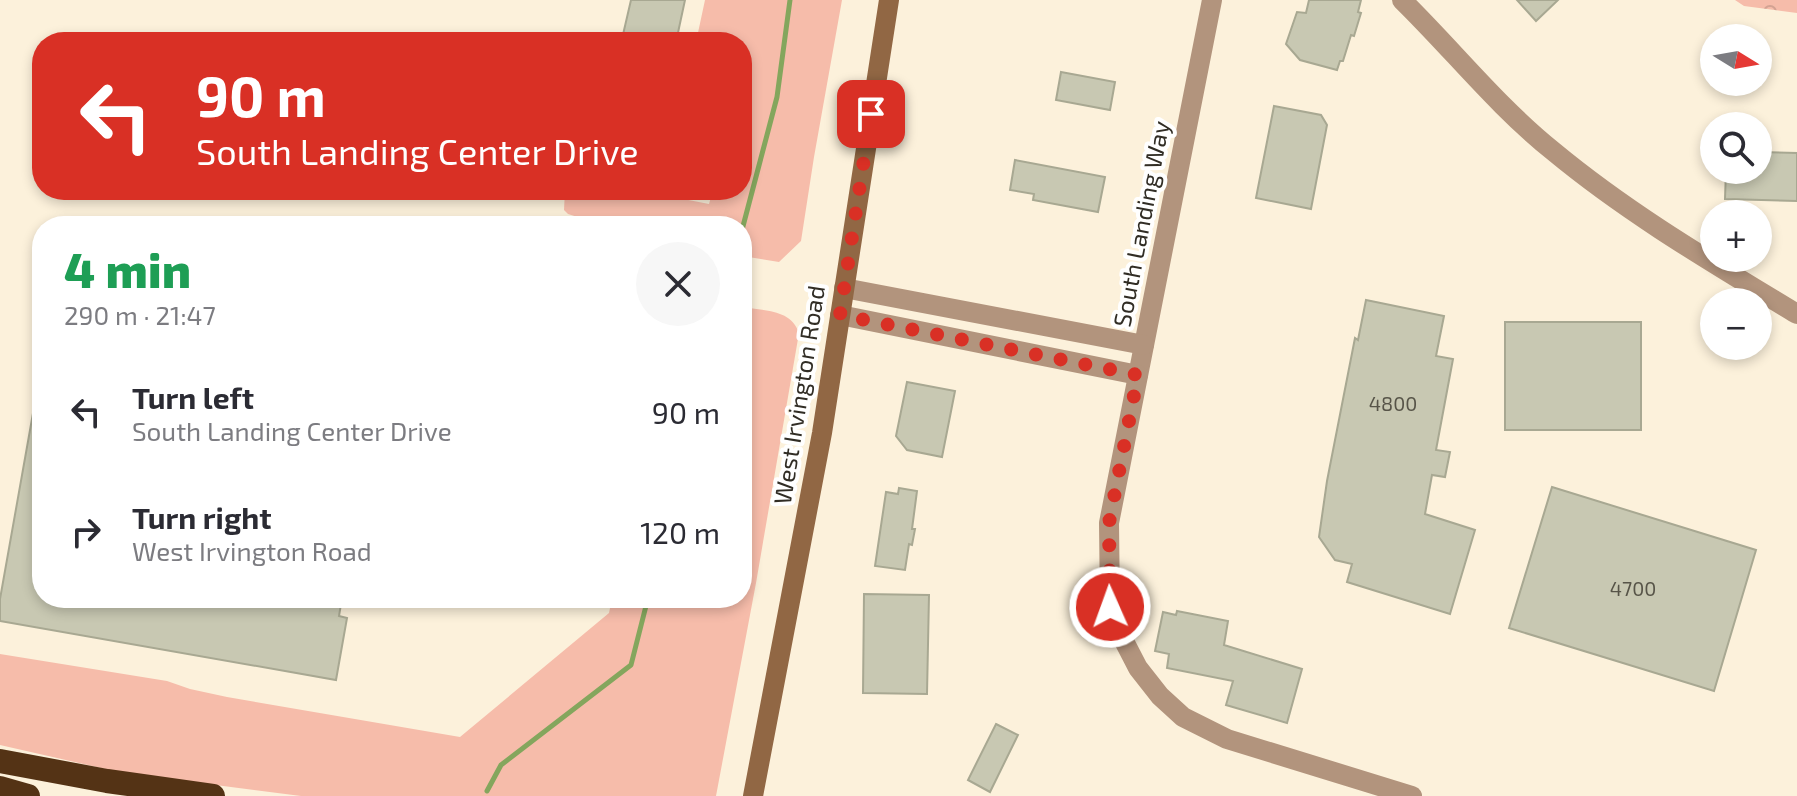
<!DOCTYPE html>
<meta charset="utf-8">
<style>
:root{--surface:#fff;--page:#f7f7f7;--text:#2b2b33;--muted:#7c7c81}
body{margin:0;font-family:"Exo 2",sans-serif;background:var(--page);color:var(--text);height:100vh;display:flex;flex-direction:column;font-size:30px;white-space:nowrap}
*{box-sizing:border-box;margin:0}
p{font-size:26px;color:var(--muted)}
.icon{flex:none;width:44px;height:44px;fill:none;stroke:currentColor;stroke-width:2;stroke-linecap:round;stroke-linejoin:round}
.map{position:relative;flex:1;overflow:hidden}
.side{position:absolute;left:32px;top:216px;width:720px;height:392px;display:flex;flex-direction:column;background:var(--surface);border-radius:32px;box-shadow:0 4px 12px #0003}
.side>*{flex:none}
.top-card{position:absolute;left:32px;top:32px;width:720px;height:168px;border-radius:32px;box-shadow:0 4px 12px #0003;background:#d93025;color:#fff;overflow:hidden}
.needle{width:52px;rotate:101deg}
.fabs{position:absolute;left:1700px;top:24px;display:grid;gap:16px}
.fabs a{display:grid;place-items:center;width:72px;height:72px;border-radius:50%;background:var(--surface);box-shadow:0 4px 12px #0003;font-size:40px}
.pin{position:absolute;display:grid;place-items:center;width:68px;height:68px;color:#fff;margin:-34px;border-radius:16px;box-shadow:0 4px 12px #0006}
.me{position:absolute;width:88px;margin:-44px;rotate:358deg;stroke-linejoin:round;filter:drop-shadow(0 0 6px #0008)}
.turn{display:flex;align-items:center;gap:28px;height:168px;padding:0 32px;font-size:36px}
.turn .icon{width:104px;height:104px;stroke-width:2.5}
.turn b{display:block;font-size:56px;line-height:68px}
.round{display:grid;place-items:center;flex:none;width:84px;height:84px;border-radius:42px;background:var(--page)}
.head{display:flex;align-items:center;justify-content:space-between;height:136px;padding:0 32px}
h1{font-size:48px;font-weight:800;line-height:60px;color:#1e9e55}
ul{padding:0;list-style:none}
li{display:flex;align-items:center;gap:24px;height:120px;padding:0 32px}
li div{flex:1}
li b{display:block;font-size:30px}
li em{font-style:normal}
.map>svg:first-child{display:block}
.grass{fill:#f6bcaa}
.park{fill:url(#park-crowns)}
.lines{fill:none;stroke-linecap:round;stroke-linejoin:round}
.stream{stroke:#84a65d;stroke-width:5}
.building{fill:#c8c8b2;stroke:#a8a892;stroke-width:2}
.street{stroke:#b2947d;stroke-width:20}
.secondary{stroke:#916744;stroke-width:20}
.highway{stroke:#543315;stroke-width:24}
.route{stroke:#d93025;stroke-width:14;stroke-dasharray:0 25.2}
.labels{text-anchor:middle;stroke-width:8;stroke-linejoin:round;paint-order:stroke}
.number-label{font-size:20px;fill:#575448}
.street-label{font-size:24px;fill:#312d25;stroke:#fff}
</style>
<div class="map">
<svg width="1797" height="796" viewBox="0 0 1797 796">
<defs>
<pattern id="park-crowns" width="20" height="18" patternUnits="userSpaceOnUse" patternTransform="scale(2)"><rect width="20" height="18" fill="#f6bcaa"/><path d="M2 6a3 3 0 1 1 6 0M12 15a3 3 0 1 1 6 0" fill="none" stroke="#d3a292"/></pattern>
</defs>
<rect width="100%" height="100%" fill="#fcf1db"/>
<!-- grass -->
<g class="grass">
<path d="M705 0H842L814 157 801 241 779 262 742 256V226H606L568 214 564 210 565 190H637L709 204 713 190H742V42H696Z"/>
<path d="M742 307C764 311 791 309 799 333L756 583 716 796H301L123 773 0 745V654L167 681 190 689 227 697 460 737 609 613 612 598H742Z"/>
</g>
<!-- park -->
<path class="park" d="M1735 0H1797V13L1744 6Z"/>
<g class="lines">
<!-- stream -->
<g class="stream">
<path d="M742 230 777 97 790 0"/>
<path d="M487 791 501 765 631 665 648 598"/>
</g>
</g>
<!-- building -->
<g class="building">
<path d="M631 0H685L676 42H635L622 39Z"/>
<path d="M1309 0H1361L1358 12 1361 13 1354 36 1351 35 1343 61H1340L1337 70 1300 60 1286 44 1297 12 1306 13Z"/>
<path d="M1517 0H1558L1536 21Z"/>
<path d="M1061 72 1115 82 1110 110 1056 100Z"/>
<path d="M1274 106 1321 115 1327 125 1311 209 1256 198Z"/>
<path d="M1758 152 1797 153V201L1725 199 1726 170H1758Z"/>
<path d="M1015 160 1105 177 1098 212 1033 200 1034 194 1010 190Z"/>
<path d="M1366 300 1444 316 1436 356 1453 359 1436 450 1450 452 1445 477 1432 475 1425 514 1475 530 1450 614 1347 582 1352 564 1335 560 1319 537 1327 481 1355 338 1358 340Z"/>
<rect x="1505" y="322" width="136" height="108"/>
<path d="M907 382 955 391 942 457 907 450 896 436Z"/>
<path d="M35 402 42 403V598H342L339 616 347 618 336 680 0 621V599Z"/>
<path d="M1552 487 1756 550 1714 691 1509 628Z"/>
<path d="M899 488 917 491 912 529H915L912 545 909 544 905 570 875 566 886 492 898 494Z"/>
<path d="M864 594 929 595 927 694 863 693Z"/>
<path d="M1177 611 1228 621 1224 645 1302 669 1287 723 1226 705 1233 681 1167 668 1169 654 1155 651 1163 612 1176 615Z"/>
<path d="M996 724 1018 735 990 792 968 780Z"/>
</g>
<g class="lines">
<!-- street -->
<g class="street">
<path d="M1212 0 1109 523 1110 607 1123 639 1138 668 1160 696 1183 717 1227 739 1412 796"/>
<path d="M1402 0C1453 50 1497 106 1553 151 1629 214 1713 263 1797 314"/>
<path d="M844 288 1144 345"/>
<path d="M840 315 1138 375"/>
</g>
<!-- secondary -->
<path class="secondary" d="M753 796 822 433 889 0"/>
<!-- highway -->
<g class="highway">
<path d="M0 761 107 781 213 796"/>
<path d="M0 788 28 796"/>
</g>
</g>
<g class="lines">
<!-- route -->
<path class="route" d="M871 114 840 315 1138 375 1109 523 1110 607"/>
</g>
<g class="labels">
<!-- number labels -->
<g class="number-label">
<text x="1393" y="411">4800</text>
<text x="1633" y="596">4700</text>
</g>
<!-- street labels -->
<g class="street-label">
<text transform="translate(1142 224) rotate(-79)" y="8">South Landing Way</text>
<text transform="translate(800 395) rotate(-81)" y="8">West Irvington Road</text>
</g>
</g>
</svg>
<div class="fabs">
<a><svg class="needle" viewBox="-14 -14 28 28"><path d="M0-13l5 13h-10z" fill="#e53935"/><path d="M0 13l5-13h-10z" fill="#7c7c81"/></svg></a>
<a><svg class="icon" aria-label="search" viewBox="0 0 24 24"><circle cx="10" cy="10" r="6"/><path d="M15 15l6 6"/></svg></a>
<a>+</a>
<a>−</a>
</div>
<div class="pin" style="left:871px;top:114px;background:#d93025"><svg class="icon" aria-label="arrive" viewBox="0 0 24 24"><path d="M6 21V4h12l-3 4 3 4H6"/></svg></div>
<svg class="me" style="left:1110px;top:607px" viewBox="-20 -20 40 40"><circle r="17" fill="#d93025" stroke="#fff" stroke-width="3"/><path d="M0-11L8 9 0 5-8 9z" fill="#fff"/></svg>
<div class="top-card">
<div class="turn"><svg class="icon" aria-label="left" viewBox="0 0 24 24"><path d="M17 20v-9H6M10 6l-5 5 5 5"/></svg><div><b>90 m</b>South Landing Center Drive</div></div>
</div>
<section class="side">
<div class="head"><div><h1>4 min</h1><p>290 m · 21:47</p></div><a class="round"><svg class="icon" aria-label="close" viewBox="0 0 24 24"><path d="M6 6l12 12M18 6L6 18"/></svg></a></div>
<ul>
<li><svg class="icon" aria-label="left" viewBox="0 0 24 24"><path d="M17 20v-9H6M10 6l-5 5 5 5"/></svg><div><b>Turn left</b><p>South Landing Center Drive</p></div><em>90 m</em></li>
<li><svg class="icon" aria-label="right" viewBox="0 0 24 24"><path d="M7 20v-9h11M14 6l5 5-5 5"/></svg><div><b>Turn right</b><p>West Irvington Road</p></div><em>120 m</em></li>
</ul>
</section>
</div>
